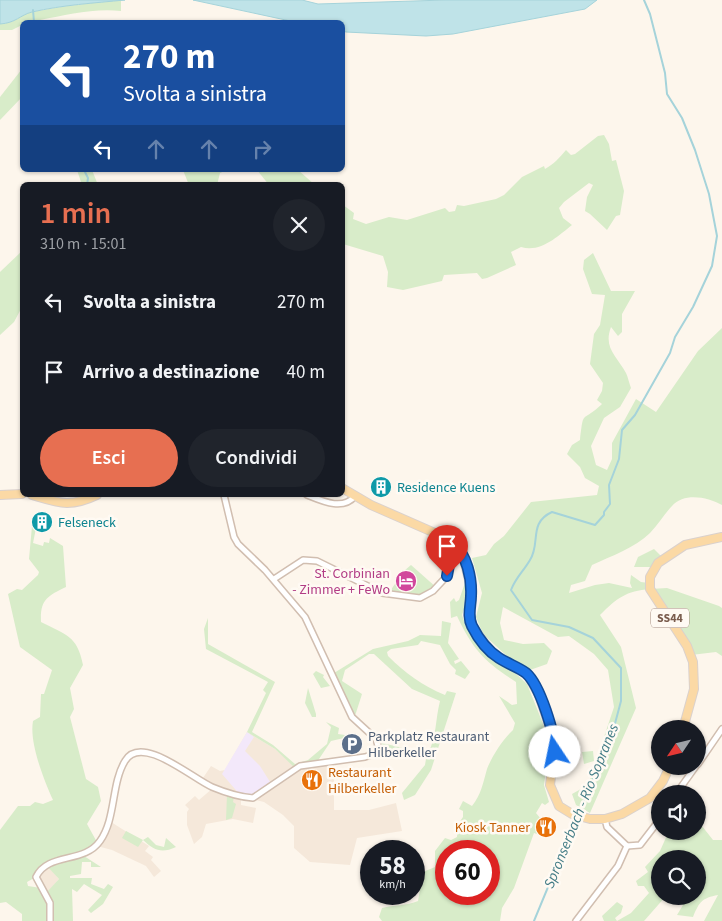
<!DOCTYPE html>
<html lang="it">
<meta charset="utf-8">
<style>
:root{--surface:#171b24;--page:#20242c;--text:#f1f3f6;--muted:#9ea1a6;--accent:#e76f51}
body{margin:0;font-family:"Source Sans 3",sans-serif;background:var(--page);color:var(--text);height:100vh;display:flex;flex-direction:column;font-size:19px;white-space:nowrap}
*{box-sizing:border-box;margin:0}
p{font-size:16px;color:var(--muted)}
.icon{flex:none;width:28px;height:28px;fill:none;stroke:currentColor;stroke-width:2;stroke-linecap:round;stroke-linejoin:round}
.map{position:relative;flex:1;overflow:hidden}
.drawer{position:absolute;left:20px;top:182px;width:325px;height:315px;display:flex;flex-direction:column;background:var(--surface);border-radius:8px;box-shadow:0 1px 4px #0004}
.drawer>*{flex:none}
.hud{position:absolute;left:20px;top:20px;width:325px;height:152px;border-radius:8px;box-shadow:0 1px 4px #0004;background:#1a4fa0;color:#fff;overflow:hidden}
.needle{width:32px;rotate:235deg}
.controls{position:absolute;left:651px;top:720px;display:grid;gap:10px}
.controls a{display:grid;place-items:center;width:55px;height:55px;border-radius:50%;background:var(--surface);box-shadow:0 1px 4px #0004;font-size:25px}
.speed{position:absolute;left:360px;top:840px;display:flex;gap:10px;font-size:25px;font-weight:700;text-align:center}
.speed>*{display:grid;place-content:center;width:65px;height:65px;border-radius:50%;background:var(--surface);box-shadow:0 1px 4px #0004;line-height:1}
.speed small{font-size:12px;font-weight:400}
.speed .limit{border:8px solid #d22;background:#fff;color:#111}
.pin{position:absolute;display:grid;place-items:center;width:42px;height:42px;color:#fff;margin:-51px -21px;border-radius:50% 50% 50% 0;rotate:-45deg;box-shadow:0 0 5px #0007}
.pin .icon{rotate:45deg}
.me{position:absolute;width:55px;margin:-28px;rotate:349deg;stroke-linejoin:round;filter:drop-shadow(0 0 4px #0008)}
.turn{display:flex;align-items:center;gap:18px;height:105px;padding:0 20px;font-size:22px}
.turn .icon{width:65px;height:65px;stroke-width:2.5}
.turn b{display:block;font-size:35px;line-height:42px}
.lanes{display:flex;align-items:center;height:48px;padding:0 20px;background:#0003;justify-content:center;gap:25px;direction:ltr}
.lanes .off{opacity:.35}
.round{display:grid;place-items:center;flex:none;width:52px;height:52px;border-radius:26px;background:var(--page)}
.headline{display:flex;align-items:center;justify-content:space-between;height:85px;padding:0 20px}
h1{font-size:30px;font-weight:600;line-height:38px;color:var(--accent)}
.primary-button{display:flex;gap:10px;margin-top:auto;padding:10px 20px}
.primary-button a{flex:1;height:58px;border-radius:30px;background:var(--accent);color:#fff;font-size:20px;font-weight:600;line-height:58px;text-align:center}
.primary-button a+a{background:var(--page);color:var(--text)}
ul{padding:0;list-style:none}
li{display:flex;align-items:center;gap:15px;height:70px;padding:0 20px}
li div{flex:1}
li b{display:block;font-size:19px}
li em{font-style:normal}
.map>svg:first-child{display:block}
.residential{fill:#f5e8da}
.education{fill:#f3e8fa}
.green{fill:#d8ecc9;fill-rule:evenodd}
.water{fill:#bfe3e8;stroke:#a5d3da}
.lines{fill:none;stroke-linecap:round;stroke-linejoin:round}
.stream{stroke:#a5d3da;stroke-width:2}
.street-casing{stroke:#d1beb0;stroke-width:8}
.primary-casing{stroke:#dad1cd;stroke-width:10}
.street{stroke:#fff;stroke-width:5}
.primary{stroke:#fbd9a5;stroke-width:8}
.route-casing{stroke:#114b97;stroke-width:12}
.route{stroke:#1a73e8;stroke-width:9}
.labels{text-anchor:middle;stroke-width:5;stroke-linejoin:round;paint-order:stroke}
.shield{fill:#fffaf3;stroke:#a28b7f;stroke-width:1}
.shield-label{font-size:12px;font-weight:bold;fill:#7a5c4d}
.culture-label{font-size:14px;fill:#0d838f;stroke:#fffaf3;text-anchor:start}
.hotel-label{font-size:14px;fill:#b23c85;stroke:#fffaf3;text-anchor:end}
.service-label{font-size:14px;fill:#4e5e75;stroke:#fffaf3;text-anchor:start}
.food-label{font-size:14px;fill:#c56008;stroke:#fffaf3;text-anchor:start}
.water-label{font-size:15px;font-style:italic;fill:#437c86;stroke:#fffaf3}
</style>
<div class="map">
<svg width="722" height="921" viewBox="0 0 722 921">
<rect width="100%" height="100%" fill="#fdf6ec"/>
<!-- residential -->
<g class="residential">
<path d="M247 732 275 749 296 768 334 760V810H369L396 803 402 831 357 838 350 865 310 862 294 848V826L283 815 264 802 241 796V805L256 808 253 823 233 819 206 824 202 837 194 844 187 825V812L189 809 185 805 195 796 199 800 213 788 201 781 211 766 220 771 225 770Z"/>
<path d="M111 822 149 846 145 851 153 857 151 860 161 871 154 877 146 866 112 850 97 846Z"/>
<path d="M46 864 59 879 46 894 40 887 38 873Z"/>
</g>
<!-- education -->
<path class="education" d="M247 732 254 737 245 751 260 766 272 785 253 798 241 796 222 774Z"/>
<!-- green -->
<g class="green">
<path d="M121 0V11C93 8 67 15 40 20L41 22H22V25L12 30H0V24C16 23 20 15 32 12 62 6 91 3 121 0Z"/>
<path d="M22 69V97L0 120V97Z"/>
<path d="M604 135 609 144 612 161 616 160 624 191 620 215 616 216 607 230 590 214 585 211 587 197 593 185 589 183 564 202 559 208 563 218 572 225C558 236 541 253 521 247L511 252 516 265 487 278 482 279 477 273 444 275 442 281 403 290 387 287 388 272 383 256 343 244V205L354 213 353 219 366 224 389 217 407 220 445 208 449 212 455 211 457 205 464 206 496 199 504 195 522 177 544 166 545 169C554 164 559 158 566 150L571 155 575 154 598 136Z"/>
<path d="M77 170H92L98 185H82Z"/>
<path d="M183 170H227L220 173 217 185H189Z"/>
<path d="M257 170H298L315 185H269Z"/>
<path d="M22 251V307L14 322 0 335V272Z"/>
<path d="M593 253 611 291H635L622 314V332L618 336 611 327C603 348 617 356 626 373 628 377 629 383 631 388L620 407 604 418 591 446 596 465 607 470 612 459V443L636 399 656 412 698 351 722 328V505C708 497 684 492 672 506 664 514 658 525 650 533 635 548 611 556 592 565L585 581 571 585 569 593 595 585 609 583 632 588 630 583 631 575 641 582 649 583 650 589 667 588 719 606 722 608V656L716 652 691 655 650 589C626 591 617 598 600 615L621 647 636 708 590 813 576 805 572 794 588 785 614 707 608 670 594 654 569 636 558 637 503 607 500 623 504 640 523 644 544 643 552 651 547 664 530 670 509 658 483 634 476 617 482 593 472 558 486 555 494 544 504 536 531 502 597 495 599 486 585 478 580 467 567 454 572 445 580 440C584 408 581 424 602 404L597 400 602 391 603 383 590 364 594 334 600 325 605 295 592 294 583 269 584 260Z"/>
<path d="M32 526 36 528 33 543 43 546 44 542 49 543 50 538 63 546 66 587C47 596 40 600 41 622 66 635 77 635 83 665L70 688 74 709 70 717 86 779 98 787 101 801 87 824 98 844 84 856 101 867H91V862H82L81 874 70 876V878H92L91 884 104 889 108 884 113 887 103 904 91 913 88 910 102 895 84 884 77 892 72 889 73 921H22V914L6 902 0 903V830L18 806H30L35 802 43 804 53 800C44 780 29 743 33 721L40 717 41 694H44L52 670 20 647 8 594 17 589 22 590 38 575 39 572 29 559ZM46 865 59 879 46 893 41 888 28 886 27 882 36 877Z"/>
<path d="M654 549 664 559 654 567H634L638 557Z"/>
<path d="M411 565 437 588 420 598 388 594 404 571Z"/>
<path d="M466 580 467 600 462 615 466 626 488 656 514 672 527 684 548 736 549 748 544 785 549 802 545 805 542 803 536 813 541 819 540 827 549 832 545 837 534 833 514 888 502 908 500 921H382L379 917 382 908C394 905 407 906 418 901L423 872 435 867V851L445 838 451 840 457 837 458 824 463 817V811L459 809 463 801 472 806C481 795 483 783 487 769 492 756 503 739 513 730L515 723 499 696 512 705 517 704 516 682C485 662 473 650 457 616L451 618 450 602 454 598 456 602 459 600ZM446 851H489V894H446Z"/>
<path d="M208 618V644L275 682 252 732 273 745 295 764 308 760 327 744 331 727 326 722 339 728 338 734 345 735 344 738 331 741 317 762 296 769 275 749 247 732 266 693 263 690 268 682 206 649 204 629Z"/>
<path d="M442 621 451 623 448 643 459 659 454 661 455 664 461 661 470 672 465 679 455 674 456 670 450 664 440 645 421 641 418 645 391 649 387 652 388 656C405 673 423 686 445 695L447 691 456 693 431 770 415 795 404 800 402 793 425 765 426 759 386 750 378 742 428 754C437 735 435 721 440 701L412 689 374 654H369L345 670 342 681 362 694 354 719 334 673 373 649 408 641 420 635 441 636Z"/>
<path d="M316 671 324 675 323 677 330 686 321 688 313 674Z"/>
<path d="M308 688 316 714V717H312L305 703Z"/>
<path d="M593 751 594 761 584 764 582 752Z"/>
<path d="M227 794 234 797 233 802 236 804 232 818 226 820Z"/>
<path d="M698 821 713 840H722V921H704L718 895C702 898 699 902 693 917L677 915 683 905 677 899 678 896H698V859H660V896H666L644 921H604L602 916 617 902 623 906 621 913 615 918 617 921 631 913 649 893 644 886H638L636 881 648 872 645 867 660 851 668 833 698 831Z"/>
<path d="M126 831 143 840 148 837 156 845 164 847 166 838 176 847C161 854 154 850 143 840L138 847 122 838Z"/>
</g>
<!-- water -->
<g class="water">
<path d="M0 0H125C94 3 63 5 32 12 20 15 16 23 0 24Z"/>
<path d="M193 0H302L318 4 445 0H597L585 9 453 34 426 36 346 32 343 31 342 22H295Z"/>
</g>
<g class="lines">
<!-- stream -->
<g class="stream">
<path d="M33 10 34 22"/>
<path d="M84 170 88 178 87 185"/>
<path d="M579 813 613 731 621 701V668L593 638 569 627 532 620 511 590C516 577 523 572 530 560 541 543 528 523 552 512L595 525 604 515V512L610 504 609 485 619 459 622 430 635 415 670 353 675 337 693 307 712 266 717 236 709 194 695 150 682 118 667 94 665 73 650 14 644 0"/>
<path d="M534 921 577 817"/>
</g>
<!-- street casing -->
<g class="street-casing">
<g id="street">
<path d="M307 495C322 501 343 511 355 496"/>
<path d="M274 579 303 560 317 561 382 593 420 598 433 591 447 576 453 543"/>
<path d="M698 764 722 729"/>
<path d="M676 794 696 766"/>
<path d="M605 819 607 827 627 846"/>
<path d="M627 846 640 845 660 819"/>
<path d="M50 921V903L36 877C48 852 84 864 100 841 116 819 111 784 125 761 141 733 193 779 212 787 224 792 239 797 253 798L300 766 365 757 374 754 379 749 376 739 352 717 305 617 265 570 238 544 234 537 224 495"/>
<path d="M576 921 618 866 627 846"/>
</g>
</g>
<!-- primary casing -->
<g class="primary-casing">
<g id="primary">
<path d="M342 488 371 505 444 537 462 552 471 588 469 610 471 625 493 654 527 674 539 695 555 744 550 785 559 806 572 814 590 819H605L622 814 650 798 663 781 670 766"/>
<path d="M0 495 22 494"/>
<path d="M32 495C59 503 70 508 97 495"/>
<path d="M683 729 694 689 693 662 687 646 650 589V577L658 563 685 545 722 537"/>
</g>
</g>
<!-- street -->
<use href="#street" class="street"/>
<!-- primary -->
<use href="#primary" class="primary"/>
</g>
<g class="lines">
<!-- route casing -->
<g class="route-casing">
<path id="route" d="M447 576 453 543C467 555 472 578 471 596 471 606 467 616 472 626 478 638 488 651 499 658 508 664 518 667 526 673 540 685 555 734 555 752"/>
</g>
<!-- route -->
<use href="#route" class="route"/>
</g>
<!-- icons -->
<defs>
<g id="building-disc" transform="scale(1.125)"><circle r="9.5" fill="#0f9aa8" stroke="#fffaf3"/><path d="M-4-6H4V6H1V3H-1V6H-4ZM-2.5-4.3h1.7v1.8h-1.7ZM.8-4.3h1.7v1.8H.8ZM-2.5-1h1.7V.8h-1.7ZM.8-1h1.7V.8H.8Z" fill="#fff"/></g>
<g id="hotel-disc" transform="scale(1.125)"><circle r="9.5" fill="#d1479c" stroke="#fffaf3"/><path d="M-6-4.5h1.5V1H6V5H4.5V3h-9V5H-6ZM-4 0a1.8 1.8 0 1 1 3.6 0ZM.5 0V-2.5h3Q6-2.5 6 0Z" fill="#fff"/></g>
<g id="parking-disc" transform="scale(1.125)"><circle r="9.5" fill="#5c6f8a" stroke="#fffaf3"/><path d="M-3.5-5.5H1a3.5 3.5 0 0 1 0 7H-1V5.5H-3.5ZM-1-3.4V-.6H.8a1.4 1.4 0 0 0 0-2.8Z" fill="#fff"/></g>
<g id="restaurant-disc" transform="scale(1.125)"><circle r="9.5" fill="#e8710a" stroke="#fffaf3"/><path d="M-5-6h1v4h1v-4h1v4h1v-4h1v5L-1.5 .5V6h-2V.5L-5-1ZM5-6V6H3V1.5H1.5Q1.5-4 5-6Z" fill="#fff"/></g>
</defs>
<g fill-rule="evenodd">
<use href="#building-disc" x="381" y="487"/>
<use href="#building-disc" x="42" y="522"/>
<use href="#hotel-disc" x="406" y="581"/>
<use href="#parking-disc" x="352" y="744"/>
<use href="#restaurant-disc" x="312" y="780"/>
<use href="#restaurant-disc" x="546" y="827"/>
</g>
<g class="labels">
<!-- shield labels -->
<rect class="shield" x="651" y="608.5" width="38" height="19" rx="4"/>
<g class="shield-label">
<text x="670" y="622">SS44</text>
</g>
<!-- culture labels -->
<g class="culture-label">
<text x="397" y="492">Residence Kuens</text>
<text x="58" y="527">Felseneck</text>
</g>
<!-- hotel labels -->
<g class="hotel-label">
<text x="390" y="578">St. Corbinian<tspan x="390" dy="16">- Zimmer + FeWo</tspan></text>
</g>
<!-- service labels -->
<g class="service-label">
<text x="368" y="741">Parkplatz Restaurant<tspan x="368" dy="16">Hilberkeller</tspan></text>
</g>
<!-- food labels -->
<g class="food-label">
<text x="328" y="777">Restaurant<tspan x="328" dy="16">Hilberkeller</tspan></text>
<text x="530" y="832" text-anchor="end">Kiosk Tanner</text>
</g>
<!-- water labels -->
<g class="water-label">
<text transform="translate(581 806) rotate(-68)" y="5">Spronserbach - Rio Sopranes</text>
</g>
</g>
</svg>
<div class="controls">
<a><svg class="needle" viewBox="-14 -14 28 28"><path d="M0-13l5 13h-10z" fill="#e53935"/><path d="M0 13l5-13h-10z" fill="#9ea1a6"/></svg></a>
<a><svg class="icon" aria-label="sound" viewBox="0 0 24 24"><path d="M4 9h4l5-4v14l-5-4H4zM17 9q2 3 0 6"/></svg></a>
<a><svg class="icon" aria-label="search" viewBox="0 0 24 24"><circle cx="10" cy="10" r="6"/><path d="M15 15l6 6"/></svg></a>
</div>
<div class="speed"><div>58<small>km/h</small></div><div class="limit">60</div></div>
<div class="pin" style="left:447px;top:576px;background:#d93025"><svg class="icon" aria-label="arrive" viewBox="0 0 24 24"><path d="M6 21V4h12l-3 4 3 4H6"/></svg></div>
<svg class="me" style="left:555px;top:752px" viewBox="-20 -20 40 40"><circle r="19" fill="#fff"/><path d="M0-13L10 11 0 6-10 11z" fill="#1a73e8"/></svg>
<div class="hud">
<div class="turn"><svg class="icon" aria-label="left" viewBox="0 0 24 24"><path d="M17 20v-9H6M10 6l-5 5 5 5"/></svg><div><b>270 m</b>Svolta a sinistra</div></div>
<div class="lanes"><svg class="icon" aria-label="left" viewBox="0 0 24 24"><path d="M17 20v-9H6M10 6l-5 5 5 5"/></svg><svg class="icon off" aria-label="ahead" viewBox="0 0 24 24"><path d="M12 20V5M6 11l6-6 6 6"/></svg><svg class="icon off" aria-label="ahead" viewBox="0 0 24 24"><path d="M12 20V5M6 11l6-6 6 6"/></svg><svg class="icon off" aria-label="right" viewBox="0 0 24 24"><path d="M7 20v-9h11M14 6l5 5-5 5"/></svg></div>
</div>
<section class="drawer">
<div class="headline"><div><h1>1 min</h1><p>310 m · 15:01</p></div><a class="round"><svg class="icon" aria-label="close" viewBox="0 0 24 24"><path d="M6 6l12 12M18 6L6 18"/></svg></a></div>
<ul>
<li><svg class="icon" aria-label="left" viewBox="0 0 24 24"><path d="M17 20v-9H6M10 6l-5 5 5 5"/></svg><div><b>Svolta a sinistra</b></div><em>270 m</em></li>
<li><svg class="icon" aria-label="arrive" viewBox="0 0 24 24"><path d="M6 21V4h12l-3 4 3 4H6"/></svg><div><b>Arrivo a destinazione</b></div><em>40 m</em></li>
</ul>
<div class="primary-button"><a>Esci</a><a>Condividi</a></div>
</section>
</div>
